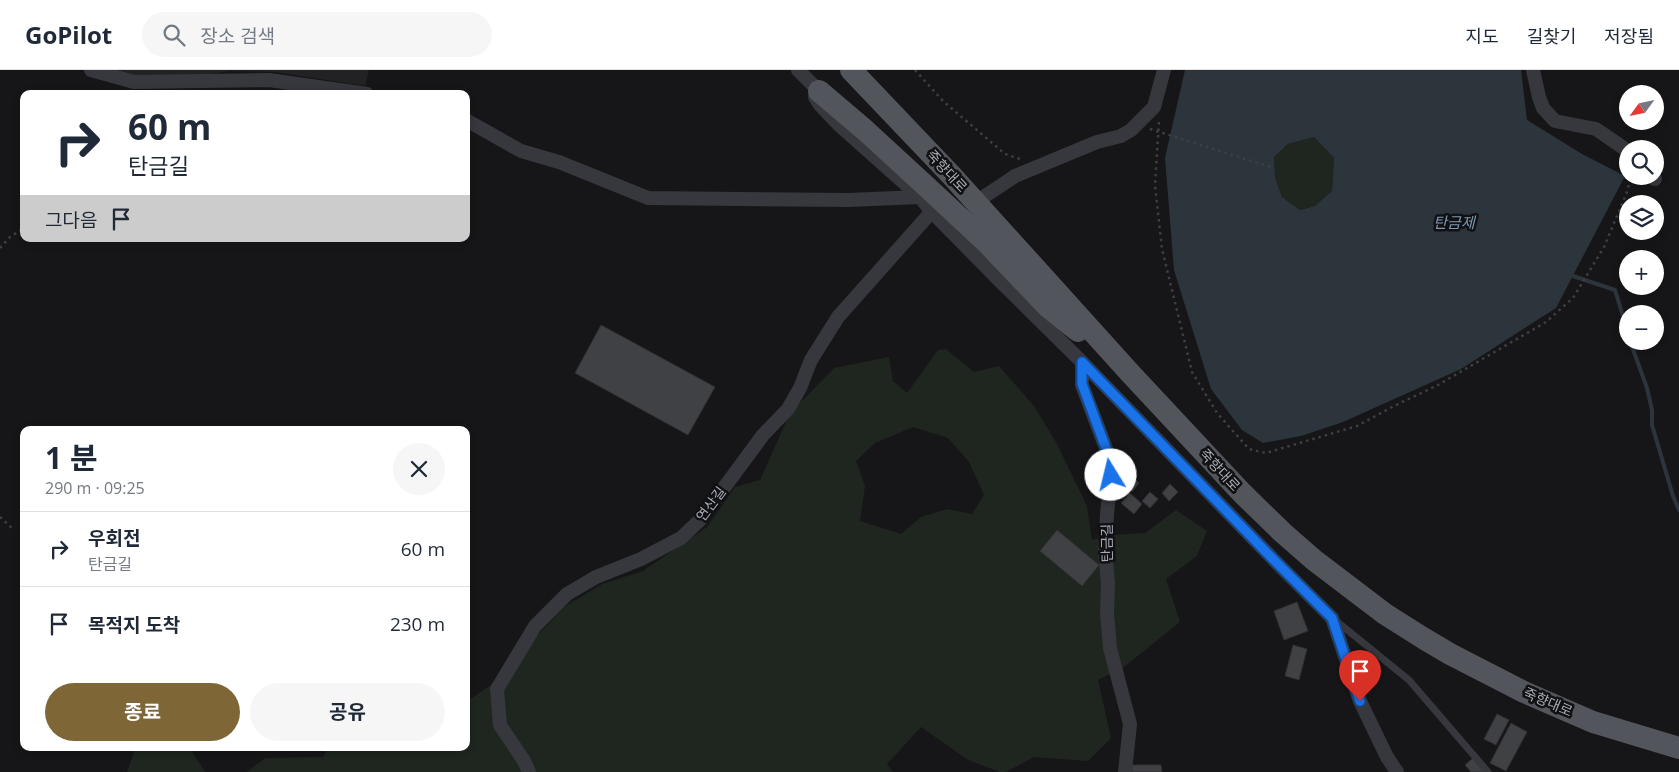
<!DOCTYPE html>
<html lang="ko">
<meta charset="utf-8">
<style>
:root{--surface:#fff;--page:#f6f6f7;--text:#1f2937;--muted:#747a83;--line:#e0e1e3;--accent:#7e6636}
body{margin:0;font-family:"Open Sans","Noto Sans KR",sans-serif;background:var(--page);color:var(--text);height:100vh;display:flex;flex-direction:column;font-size:19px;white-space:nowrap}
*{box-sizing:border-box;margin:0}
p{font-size:16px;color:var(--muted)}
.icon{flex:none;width:28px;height:28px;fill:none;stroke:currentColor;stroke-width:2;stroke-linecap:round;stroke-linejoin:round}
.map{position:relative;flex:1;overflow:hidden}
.panel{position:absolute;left:20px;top:356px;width:450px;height:325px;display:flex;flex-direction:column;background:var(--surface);border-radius:10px;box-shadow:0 2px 8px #0003}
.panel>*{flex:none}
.top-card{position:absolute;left:20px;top:20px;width:450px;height:152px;border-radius:10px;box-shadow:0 2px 8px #0003;background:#fff;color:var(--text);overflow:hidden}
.needle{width:32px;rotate:237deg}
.controls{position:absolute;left:1619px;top:15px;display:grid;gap:10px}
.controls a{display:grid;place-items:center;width:45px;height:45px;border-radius:50%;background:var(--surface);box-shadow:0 2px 8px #0003;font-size:25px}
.pin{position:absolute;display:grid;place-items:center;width:42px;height:42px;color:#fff;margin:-51px -21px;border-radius:50% 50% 50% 0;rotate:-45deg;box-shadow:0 0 5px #0007}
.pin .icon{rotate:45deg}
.me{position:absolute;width:55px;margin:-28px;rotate:351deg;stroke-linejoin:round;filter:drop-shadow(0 0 4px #0008)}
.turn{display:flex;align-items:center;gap:18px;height:105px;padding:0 25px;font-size:22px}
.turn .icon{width:65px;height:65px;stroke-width:2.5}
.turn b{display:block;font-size:35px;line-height:42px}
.then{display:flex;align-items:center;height:48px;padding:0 25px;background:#0003;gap:10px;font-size:19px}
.round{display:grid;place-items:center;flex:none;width:52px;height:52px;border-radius:26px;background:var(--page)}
.summary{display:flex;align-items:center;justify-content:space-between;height:85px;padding:0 25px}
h1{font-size:30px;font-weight:700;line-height:38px}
.action{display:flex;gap:10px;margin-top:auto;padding:10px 25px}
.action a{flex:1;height:58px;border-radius:30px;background:var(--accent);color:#fff;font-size:20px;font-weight:700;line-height:58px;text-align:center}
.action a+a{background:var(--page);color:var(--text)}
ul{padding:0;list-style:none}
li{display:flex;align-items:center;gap:15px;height:75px;padding:0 25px;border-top:1px solid var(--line)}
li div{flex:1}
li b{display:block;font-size:19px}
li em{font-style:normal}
header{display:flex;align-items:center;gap:30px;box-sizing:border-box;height:70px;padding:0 25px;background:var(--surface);border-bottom:1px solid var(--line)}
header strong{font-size:24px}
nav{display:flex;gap:28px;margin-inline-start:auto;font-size:18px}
.search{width:350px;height:45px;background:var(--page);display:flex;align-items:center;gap:12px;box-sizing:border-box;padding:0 18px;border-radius:28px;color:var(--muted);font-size:19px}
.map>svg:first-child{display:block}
.built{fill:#222225}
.green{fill:#1e261f;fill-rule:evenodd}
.water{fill:#2c353c;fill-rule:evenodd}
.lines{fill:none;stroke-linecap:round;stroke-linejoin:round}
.stream{stroke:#2c353c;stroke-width:4}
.building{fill:#404145;stroke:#303034}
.path{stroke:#3d3f44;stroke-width:2.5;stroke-dasharray:2.5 4;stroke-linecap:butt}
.service{stroke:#37383d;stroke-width:7}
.minor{stroke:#37383d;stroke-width:14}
.primary{stroke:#53555c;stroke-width:22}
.route-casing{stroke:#114b97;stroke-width:12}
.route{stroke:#1a73e8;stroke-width:9}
.labels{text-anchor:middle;stroke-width:5;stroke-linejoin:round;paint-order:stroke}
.street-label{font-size:14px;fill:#a8adb8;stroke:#111113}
.water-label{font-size:15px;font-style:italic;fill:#7f9bb3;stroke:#111113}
</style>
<header>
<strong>GoPilot</strong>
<div class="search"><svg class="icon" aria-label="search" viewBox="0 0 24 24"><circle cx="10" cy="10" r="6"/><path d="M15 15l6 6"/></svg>장소 검색</div>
<nav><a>지도</a><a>길찾기</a><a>저장됨</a></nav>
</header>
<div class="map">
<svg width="1679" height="702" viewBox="0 0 1679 702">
<rect width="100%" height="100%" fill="#161618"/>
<!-- built -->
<path class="built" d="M113 0H369L365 16 275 2 229 1 199 6 137 7Z"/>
<!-- green -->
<g class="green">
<path d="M1314 67 1334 88 1332 122 1315 136 1300 140 1282 127 1275 107 1274 87 1288 74Z"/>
<path d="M946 279 974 302 999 296 1034 336 1056 372 1087 436 1092 470 1114 465 1145 463 1176 440 1207 461 1197 486 1166 509 1180 552 1124 597 1098 610 1111 668 1088 691 1034 687 1006 702H1000L968 690 921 657 887 694 893 702H247L265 688 323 687 328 678H466V632L491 615 564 537 602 514 643 501 707 457 735 417 760 410 790 343 834 298 889 287 893 311 907 323 938 280ZM913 357 948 368 969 392 984 425 972 444 947 439 921 447 901 464 860 451 865 416 856 391 875 373Z"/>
<path d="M134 678H196L192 682 205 702H127L135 679Z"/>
</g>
<!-- water -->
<path class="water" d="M1185 0H1521L1527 50 1582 84 1625 106 1556 238 1461 299 1343 352 1301 366 1263 373 1242 360 1211 319 1174 200 1165 88ZM1314 67 1334 88 1332 121 1315 136 1300 140 1282 127 1275 107 1274 87 1288 74Z"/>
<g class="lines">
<!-- stream -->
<g class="stream">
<path d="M1573 206 1615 220 1628 263"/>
<path d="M1630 271 1647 318 1652 340V355L1673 426 1679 440"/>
</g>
</g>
<!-- building -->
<g class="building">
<path d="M601 255 715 317 688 365 575 303Z"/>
<path d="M1131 407 1139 413 1132 422 1124 415Z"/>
<path d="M1170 414 1178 422 1169 431 1162 423Z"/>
<path d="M1150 422 1158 429 1150 438 1142 431Z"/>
<path d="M1130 423 1142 434 1134 444 1121 433Z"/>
<path d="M1057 460 1099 495 1082 516 1040 481Z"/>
<path d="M1297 532 1308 561 1284 570 1274 541Z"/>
<path d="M1293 575 1307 579 1299 610 1285 606Z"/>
<path d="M1497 644 1509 650 1496 675 1484 669Z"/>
<path d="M1511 653 1527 662 1506 701 1490 693Z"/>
<path d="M1473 688 1484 702H1471L1465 695Z"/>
<path d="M1132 695H1161L1162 702H1132Z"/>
</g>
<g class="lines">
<!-- path -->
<g class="path">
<path d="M915 0 943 31 1005 84 1020 89"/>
<path d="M1159 52 1155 115 1162 179 1192 302 1217 343 1249 379 1266 383 1357 356 1394 336 1438 315 1546 252 1573 228 1604 177 1627 122 1631 106"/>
<path d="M1150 59 1274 98"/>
<path d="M1621 93 1628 99"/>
<path d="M0 178 10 167 24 158"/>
<path d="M0 447 13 459"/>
</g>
<!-- service -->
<path class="service" d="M1335 550 1409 610 1488 702"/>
<!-- minor -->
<g class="minor">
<path d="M91 0 134 12 269 10 367 24"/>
<path d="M798 0 819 21 815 27 820 35 838 54 920 127 931 141 1000 211 1082 292"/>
<path d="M1533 0 1539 27 1543 38 1555 51 1596 59 1628 81"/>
<path d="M466 50 521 81 559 92 648 128 849 130 920 127"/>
<path d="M1653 106 1655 109"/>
<path d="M976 132 1015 106 1097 72 1121 66 1131 60 1154 37 1164 0"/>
<path d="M529 702 524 691 500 655 497 619 535 556 567 524 596 507 641 489 681 468 701 449 763 365 788 339 800 318 811 290 838 247 942 130"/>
<path d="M1125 702 1130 654 1110 578 1107 544 1108 513 1105 481 1107 444 1111 405 1107 381 1082 315V292L1274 490 1332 548 1360 631 1387 687 1397 702"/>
</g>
<!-- primary -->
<g class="primary">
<path d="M851 0 952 106 1130 303 1242 423 1282 462 1314 490 1385 544 1423 568 1450 584 1524 622 1593 652 1679 678"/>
<path d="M819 21 866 61 928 118 987 173 1048 237 1078 261"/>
</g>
</g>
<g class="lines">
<!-- route casing -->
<g class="route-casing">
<path id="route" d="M1111 405 1107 381 1082 314V292L1274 490 1332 548 1360 631"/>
</g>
<!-- route -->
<use href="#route" class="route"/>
</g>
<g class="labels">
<!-- street labels -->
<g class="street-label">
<text transform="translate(947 101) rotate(47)" y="5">죽향대로</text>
<text transform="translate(1220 400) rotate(47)" y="5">죽향대로</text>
<text transform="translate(711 434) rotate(-53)" y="5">연산길</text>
<text transform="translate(1107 473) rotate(-91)" y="5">탄금길</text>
<text transform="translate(1548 632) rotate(23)" y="5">죽향대로</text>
</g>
<!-- water labels -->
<g class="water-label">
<text x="1454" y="158">탄금제</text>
</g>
</g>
</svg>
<div class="controls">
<a><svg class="needle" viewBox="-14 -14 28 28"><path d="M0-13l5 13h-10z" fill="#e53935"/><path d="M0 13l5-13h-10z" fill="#747a83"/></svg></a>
<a><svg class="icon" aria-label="search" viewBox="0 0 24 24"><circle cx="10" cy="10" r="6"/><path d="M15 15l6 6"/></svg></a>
<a><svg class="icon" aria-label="layers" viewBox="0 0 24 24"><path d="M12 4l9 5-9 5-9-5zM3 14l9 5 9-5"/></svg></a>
<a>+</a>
<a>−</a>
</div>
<div class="pin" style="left:1360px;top:631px;background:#d93025"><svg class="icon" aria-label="arrive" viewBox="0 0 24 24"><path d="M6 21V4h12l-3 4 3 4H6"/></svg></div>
<svg class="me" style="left:1111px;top:405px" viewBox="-20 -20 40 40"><circle r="19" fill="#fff"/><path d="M0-13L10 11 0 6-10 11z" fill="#1a73e8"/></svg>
<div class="top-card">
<div class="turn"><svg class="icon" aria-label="right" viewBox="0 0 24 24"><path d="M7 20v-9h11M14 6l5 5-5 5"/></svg><div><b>60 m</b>탄금길</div></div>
<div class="then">그다음<svg class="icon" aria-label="arrive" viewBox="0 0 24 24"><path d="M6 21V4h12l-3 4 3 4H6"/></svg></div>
</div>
<section class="panel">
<div class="summary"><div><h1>1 분</h1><p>290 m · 09:25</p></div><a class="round"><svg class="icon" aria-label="close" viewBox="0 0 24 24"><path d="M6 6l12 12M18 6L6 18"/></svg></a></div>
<ul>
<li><svg class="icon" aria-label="right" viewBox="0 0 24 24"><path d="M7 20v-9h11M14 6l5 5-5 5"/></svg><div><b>우회전</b><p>탄금길</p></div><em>60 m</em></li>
<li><svg class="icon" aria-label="arrive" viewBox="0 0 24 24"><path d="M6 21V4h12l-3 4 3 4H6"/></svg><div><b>목적지 도착</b></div><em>230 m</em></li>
</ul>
<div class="action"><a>종료</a><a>공유</a></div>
</section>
</div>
